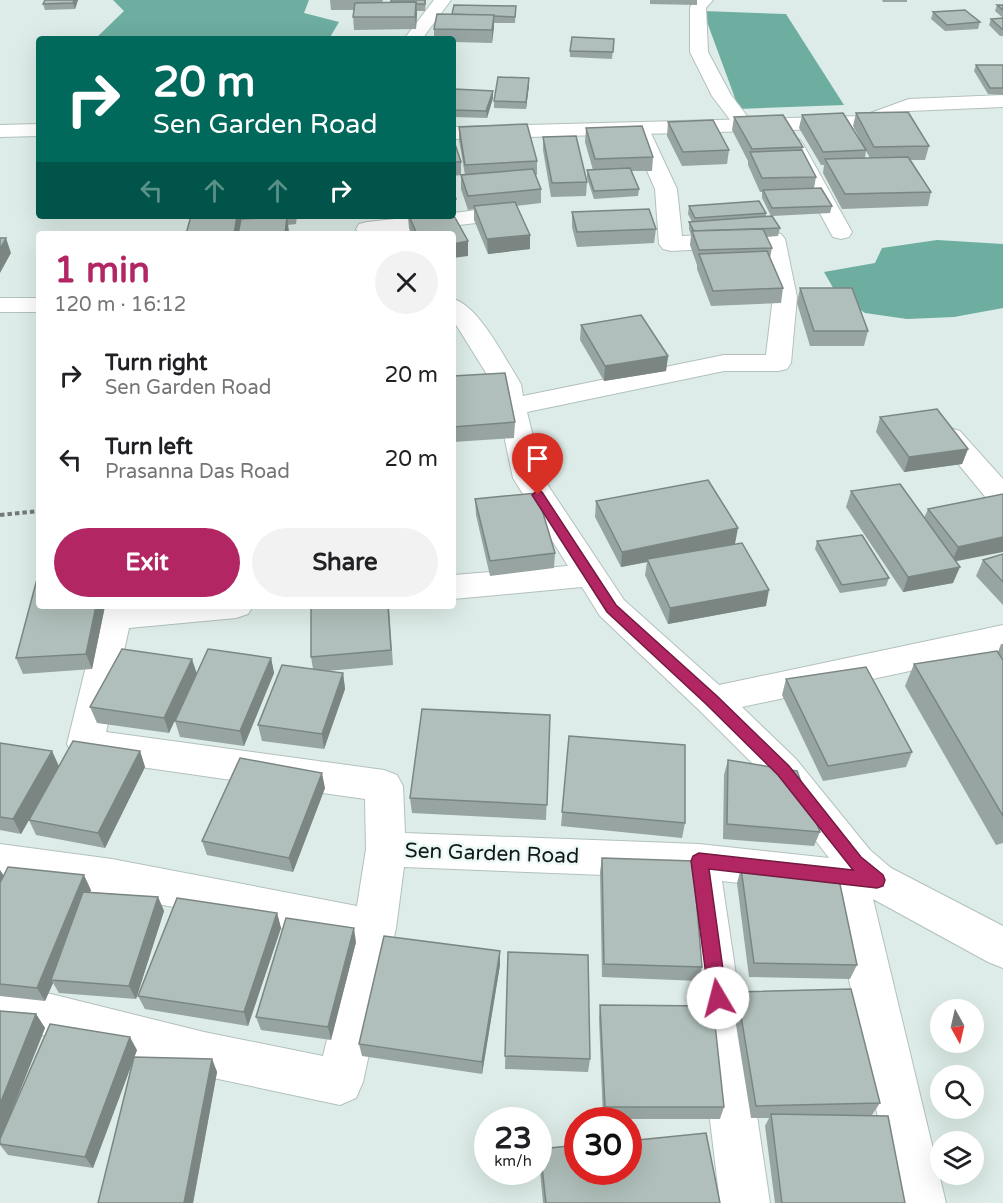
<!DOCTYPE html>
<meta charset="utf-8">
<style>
:root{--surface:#fff;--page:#f2f2f2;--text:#202124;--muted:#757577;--accent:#b22763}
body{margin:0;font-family:"Varela Round",sans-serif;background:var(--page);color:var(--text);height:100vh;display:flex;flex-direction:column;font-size:22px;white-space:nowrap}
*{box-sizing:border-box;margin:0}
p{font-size:20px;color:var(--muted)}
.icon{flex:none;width:33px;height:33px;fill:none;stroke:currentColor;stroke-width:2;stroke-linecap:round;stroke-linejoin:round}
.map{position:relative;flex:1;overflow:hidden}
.drawer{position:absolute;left:36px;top:231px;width:420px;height:378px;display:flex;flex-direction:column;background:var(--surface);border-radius:6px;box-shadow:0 6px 24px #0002}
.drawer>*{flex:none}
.top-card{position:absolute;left:36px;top:36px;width:420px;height:183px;border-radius:6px;box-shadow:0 6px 24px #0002;background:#00695c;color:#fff;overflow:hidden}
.needle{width:39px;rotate:172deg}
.controls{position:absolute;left:930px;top:999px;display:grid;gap:12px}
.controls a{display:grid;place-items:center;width:54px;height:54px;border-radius:50%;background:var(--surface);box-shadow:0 6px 24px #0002;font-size:30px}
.speed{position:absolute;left:474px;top:1107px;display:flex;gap:12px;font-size:30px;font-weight:700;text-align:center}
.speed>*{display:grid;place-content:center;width:78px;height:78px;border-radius:50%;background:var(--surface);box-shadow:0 6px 24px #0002;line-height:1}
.speed small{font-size:15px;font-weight:400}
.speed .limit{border:9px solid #d22;background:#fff;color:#111}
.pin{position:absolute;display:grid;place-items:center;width:51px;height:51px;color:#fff;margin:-62px -26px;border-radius:50% 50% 50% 0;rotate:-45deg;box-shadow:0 0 6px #0007}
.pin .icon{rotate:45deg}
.me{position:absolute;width:66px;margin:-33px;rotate:352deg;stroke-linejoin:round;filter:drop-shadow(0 0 4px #0008)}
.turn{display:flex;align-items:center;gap:21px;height:126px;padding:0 18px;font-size:27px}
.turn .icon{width:78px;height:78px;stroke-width:2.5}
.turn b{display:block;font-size:42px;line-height:51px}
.lanes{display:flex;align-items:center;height:57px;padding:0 18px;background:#0003;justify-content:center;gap:30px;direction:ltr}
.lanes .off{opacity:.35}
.round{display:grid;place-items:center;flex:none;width:63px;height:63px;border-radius:32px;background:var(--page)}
.summary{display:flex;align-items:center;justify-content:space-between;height:102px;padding:0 18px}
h1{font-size:36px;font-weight:800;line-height:45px;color:var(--accent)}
.action{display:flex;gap:12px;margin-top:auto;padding:12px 18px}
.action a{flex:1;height:69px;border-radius:36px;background:var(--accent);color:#fff;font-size:24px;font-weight:800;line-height:69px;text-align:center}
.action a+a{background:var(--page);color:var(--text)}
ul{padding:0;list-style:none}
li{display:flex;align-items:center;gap:18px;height:84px;padding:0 18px}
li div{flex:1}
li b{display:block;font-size:22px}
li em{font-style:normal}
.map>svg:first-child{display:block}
.water{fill:#6daea1}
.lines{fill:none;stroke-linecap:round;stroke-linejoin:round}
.minor-casing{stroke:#b2c1bd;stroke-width:2}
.tertiary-casing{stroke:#b2c1bd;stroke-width:2}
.path{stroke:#727b79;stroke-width:4;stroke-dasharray:4.5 3;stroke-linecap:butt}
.minor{fill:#fff;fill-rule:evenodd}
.tertiary{fill:#fff;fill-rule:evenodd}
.wall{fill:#97a4a1;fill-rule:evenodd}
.shaded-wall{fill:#7b8683}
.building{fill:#b0bfbb;stroke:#7b8683;stroke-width:1.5}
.route{fill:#b22763;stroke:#741940;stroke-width:1.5}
.labels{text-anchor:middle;stroke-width:5;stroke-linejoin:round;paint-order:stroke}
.near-street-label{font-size:21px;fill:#131817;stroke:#eaf9f6}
</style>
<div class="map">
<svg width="1003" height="1203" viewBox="0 0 1003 1203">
<rect width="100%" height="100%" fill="#ddece8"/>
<!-- water -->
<g class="water">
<path d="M113 0H309L304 13 339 22 329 39H95L124 11Z"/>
<path d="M703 11 786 14 844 105 739 109Z"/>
<path d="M937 240 1003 244V308L954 317 907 319 865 313 836 293 824 272 875 263 882 248Z"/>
</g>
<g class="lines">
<!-- minor casing -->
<g class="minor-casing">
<g id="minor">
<path d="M434 0H451L422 39H404Z"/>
<path d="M696 0H713L706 8 708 52 731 95 754 125 751 129H737L712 96 690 52V7Z"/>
<path d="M639 123 646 125 649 129 677 189 682 236 773 232 781 234 785 239 797 297 791 363 787 369 778 371H724L527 412 543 478 624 600 719 685 1003 625V651L742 707 796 759 870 850 891 868 1003 926V968L988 962 873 899 946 1203H896L831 894 722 881 770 1203H720L681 878 404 867 396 928 363 1082 356 1098 340 1105 204 1076 51 1036 0 1031V989L51 994 204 1032 323 1056 351 942 112 895 0 878V844L112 859 357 906 366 849 365 799 85 759 72 754 67 744 98 617 103 608 111 606H253L248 614 236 618 129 628 106 732 384 770 397 775 403 786 405 833 699 844 829 858 770 781 699 710 600 616 582 587 453 599V575L568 566 513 478 493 384 453 320V299C479 305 506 361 521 384L523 396 724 355H766L773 297 763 246 671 251 663 249 659 244 655 189 629 129 632 125Z"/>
<path d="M793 138 800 140 803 144 852 232 849 237 841 239 833 237 830 232 783 144 786 140Z"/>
<path d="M493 208 501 210 504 215 501 220 384 234H359L356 229 359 224 367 222 423 216H453V213Z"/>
<rect x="0" y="298" width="39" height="14"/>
<path d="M950 428 960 431 1003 479V508L992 505 936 437 940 431Z"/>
</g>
</g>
<!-- tertiary casing -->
<g class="tertiary-casing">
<g id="tertiary">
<path d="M1003 95V107L909 111 862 128 453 139V127L862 116 909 99Z"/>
<path d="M39 124V136L0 137V125Z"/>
</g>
</g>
<!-- path -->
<path class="path" d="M0 515 39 511"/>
<!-- minor -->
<use href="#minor" class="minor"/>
<!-- tertiary -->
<use href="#tertiary" class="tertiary"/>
</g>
<!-- wall -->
<g class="wall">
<path d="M45 0H78L75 9 45 10 43 4Z"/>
<path d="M330 0H383L382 2H391V0H426L425 11H417L416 29 354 30 353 17 354 10H331Z"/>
<path d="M650 0H697V5L650 4Z"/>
<path d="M882 0H907V2H883Z"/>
<path d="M997 5H1003V18L995 11Z"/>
<path d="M516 6 515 23H494L492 43 453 42V39H434V29L452 14Z"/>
<path d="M933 12 980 22 978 29 945 31 931 19Z"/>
<path d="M1003 18V36H1000L989 25 991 19Z"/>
<path d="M614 39 612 59 570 57V51Z"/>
<path d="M976 65H1003V95L988 94 974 71Z"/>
<path d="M529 85 526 109 494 108V101Z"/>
<path d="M453 92 493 98 487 118 453 117Z"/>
<path d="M856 113 929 146 925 160H911L931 192 928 206 842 209 823 173 824 165H821L799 128 802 115 861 141 853 126ZM866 151 870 158H865Z"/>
<path d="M734 117 803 147 802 150 816 177 814 188 832 206 830 213 772 216 780 228 778 236 766 237 772 248 770 258 783 288 781 303 711 306 697 269V265L690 245 691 235 689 229V222H692L688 214 689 206 766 213V216H771L762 198V192H760L748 165V161L732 130Z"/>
<path d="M668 122 729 150 727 164 682 166 667 136Z"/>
<path d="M459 127 537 161V175H535L541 189V203L516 206 530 249 488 254 474 220V209L468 210 461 189V175H465L459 140Z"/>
<path d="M586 128 653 157 652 171H632L639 189 638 196 594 199 587 178V170H593L585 142Z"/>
<path d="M543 137 587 182 586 196 551 197 543 150Z"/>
<path d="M453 138 461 162V175L453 176Z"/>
<path d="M453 190 456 199V213H453Z"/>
<path d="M572 212 656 229 654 243 577 247 572 227Z"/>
<path d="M245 216H297L296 224 288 225 289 232 242 219 245 218Z"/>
<path d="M391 216H453L468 256 453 234H411L409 228 408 217 392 219Z"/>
<path d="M800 288 868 331 864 346H810L797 303Z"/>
<path d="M581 325 668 356 666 371 604 381 580 340Z"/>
<path d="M453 376 515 422 514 438 453 442Z"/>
<path d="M880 417 968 449 962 464 904 472 876 432Z"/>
<path d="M851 491 924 518 928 509 1003 494 955 562 953 583 903 592 846 507Z"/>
<path d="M475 499 555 553 554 568 490 576 476 515Z"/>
<path d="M596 501 735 544 716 548 766 606 668 624 645 575 647 562 621 567 595 517Z"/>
<path d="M817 541 889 578 886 586 840 593 815 549Z"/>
<path d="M1003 554V605L976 576 983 560Z"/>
<path d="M39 606H105L92 669 23 674 16 658Z"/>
<path d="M311 606H389L393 665 327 671 343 673 345 689 324 749 262 741 258 725 313 669 311 657Z"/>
<path d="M1001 644H1003V843L996 845 905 686 914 664 998 652Z"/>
<path d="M271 658 274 673 244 746 180 737 175 721Z"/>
<path d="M192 659 169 733 97 723 90 707Z"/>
<path d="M786 679 912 752 906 767 823 781 782 695Z"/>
<path d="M550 715 546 820 412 813 410 798Z"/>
<path d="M569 736 685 823 682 838 561 826Z"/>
<path d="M0 743 52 751 59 766 140 751 145 767 105 848 36 835 29 820 21 834 0 830Z"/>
<path d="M728 760 820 832 814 846 723 839 724 775Z"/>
<path d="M325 788 293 872 207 855 202 841Z"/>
<path d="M602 858 702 967 699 981 602 977 600 872Z"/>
<path d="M741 868 857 965 850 979 749 977 737 883Z"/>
<path d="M0 870 3 876 91 890 90 892 158 897 164 911 136 999 59 993 53 983 45 1001 0 996Z"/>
<path d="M277 913 281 928 248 1026 145 1009 138 996Z"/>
<path d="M356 942 331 1040 261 1030 256 1017Z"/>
<path d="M508 952 590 1059 588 1072 505 1069Z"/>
<path d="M500 965 482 1074 362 1056 359 1044Z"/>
<path d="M737 992 880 1103 872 1115H847L905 1203H775L765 1126 769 1118H751L733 1006Z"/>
<path d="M600 1005 724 1107 720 1119H603L599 1019Z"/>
<path d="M0 1011 36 1014 45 1028 6 1126 137 1050 134 1058 212 1059 217 1072 193 1203H98L133 1061 93 1168 8 1155 0 1145Z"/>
<path d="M540 1149 720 1203H543L539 1160Z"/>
</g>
<!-- shaded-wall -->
<g class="shaded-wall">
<path d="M74 0H78L75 9 73 3Z"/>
<path d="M416 2 417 14 416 29 415 17Z"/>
<path d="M494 15V28L492 43V30Z"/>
<path d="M529 78V85L526 109V102Z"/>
<path d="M493 91V98L487 118 486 111Z"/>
<path d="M237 216H242L239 234H234Z"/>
<path d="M287 217 289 234H285Z"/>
<path d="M530 235V249L488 254 487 239Z"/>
<path d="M6 238 11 253 0 273V249Z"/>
<path d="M468 241V256L453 258V244Z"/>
<path d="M668 356 666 371 604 381 605 366Z"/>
<path d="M968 449 962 464 904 472 909 457Z"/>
<path d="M738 528 735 544 648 561 647 559V562L621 567 622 552Z"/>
<path d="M1003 537V552L952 562 958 547Z"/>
<path d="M960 567 953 583 903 592 908 577Z"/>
<path d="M769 590 766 606 668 624 670 608Z"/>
<path d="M96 606H105L92 669 86 654Z"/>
<path d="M271 658 274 673 244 746 240 731Z"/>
<path d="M192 659 197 674 169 733 164 718Z"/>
<path d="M343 673 345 689 324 749 322 734Z"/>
<path d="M52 751 59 767 21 834 13 819Z"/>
<path d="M140 751 145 767 105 848 98 833Z"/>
<path d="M322 773 325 788 293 872 289 858Z"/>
<path d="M0 870 4 876 0 883Z"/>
<path d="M84 875 91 890 54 980H51L53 983 45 1001 37 988Z"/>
<path d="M158 897 164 911 136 999 129 986Z"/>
<path d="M277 913 281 928 248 1026 244 1012Z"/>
<path d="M354 928 356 942 331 1040 328 1027Z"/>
<path d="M500 951V965L482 1074V1062Z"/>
<path d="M36 1014 45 1028 0 1140V1104Z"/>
<path d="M130 1037 137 1050 93 1168 85 1157Z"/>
<path d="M212 1059 217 1072 193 1203H184Z"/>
</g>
<!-- building -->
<g class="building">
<path d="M45 0H74L73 3 43 4Z"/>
<path d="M391 0H425V4H416V2H391Z"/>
<path d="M416 2 415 17H353L355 3Z"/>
<path d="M454 5 516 6 515 17 452 14Z"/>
<path d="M997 5H1003V10Z"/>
<path d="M965 10 980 22 947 25 933 12Z"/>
<path d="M437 14 494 15 492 30 434 29Z"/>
<path d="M1003 18V29H1002L991 19Z"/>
<path d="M572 37 614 39 613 52 570 51Z"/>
<path d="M976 65H1003V88H990Z"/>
<path d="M498 77 529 78 526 102 494 101Z"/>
<path d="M454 89 493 91 486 111 453 110V92Z"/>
<path d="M908 112 929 146 874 147 856 113Z"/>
<path d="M843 113 866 150 823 152 802 115Z"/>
<path d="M783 115 803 147 752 149 734 117Z"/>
<path d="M713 120 729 150 683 152 668 122Z"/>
<path d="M527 124 537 161 465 165 459 127Z"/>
<path d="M642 126 653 157 595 159 586 128Z"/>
<path d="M576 136 587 182 552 183 543 137Z"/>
<path d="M453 138 461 162H453Z"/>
<path d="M802 150 816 177 762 178 750 152Z"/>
<path d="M908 157 931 192 845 194 825 159Z"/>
<path d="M630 168 639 189 594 191 587 170Z"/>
<path d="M533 169 541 189 468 196 461 175Z"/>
<path d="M821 188 832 206 772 208 763 190Z"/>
<path d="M453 190 456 199H453Z"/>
<path d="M759 201 766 213 695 218 689 206Z"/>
<path d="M515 202 530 235 487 239 474 206Z"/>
<path d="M649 209 656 229 577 232 572 212Z"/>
<path d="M453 214 468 241 453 244V234H417L409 216H453Z"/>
<path d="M191 216H237L234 234H186Z"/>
<path d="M772 216 780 228 694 231 689 222Z"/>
<path d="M287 217 285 234H238L241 219Z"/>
<path d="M763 229 772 248 699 250 692 231Z"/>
<path d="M0 238H6L0 249Z"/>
<path d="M767 251 783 288 713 291 699 254Z"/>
<path d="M800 288H852L868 331H814Z"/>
<path d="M641 315 668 356 605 366 581 325Z"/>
<path d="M505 373 515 422 453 427V376Z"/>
<path d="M937 409 968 449 909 457 880 417Z"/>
<path d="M708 480 738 528 622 552 596 501Z"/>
<path d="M900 484 960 567 908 577 851 491Z"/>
<path d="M537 493 555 553 490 561 475 499Z"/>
<path d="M1003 494V537L958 547 928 509Z"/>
<path d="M862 535 889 578 842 585 817 541Z"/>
<path d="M742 543 769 590 670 608 647 559Z"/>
<path d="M1003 554V582L983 560Z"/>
<path d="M37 579H39V606H96L86 654 16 658Z"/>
<path d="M311 606H388L391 650 311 657Z"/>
<path d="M122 649 192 659 164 718 90 707Z"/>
<path d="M208 649 271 658 240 731 175 721Z"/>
<path d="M997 651 1003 660V816L914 664Z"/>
<path d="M282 665 343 673 322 734 258 725Z"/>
<path d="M866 667 912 752 828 766 786 679Z"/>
<path d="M422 709 550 715 547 805 410 798Z"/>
<path d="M569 736 685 745V823L562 812Z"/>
<path d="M73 741 140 751 98 833 29 820Z"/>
<path d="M0 743 52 751 13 819 0 817Z"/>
<path d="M240 758 322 773 289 858 202 841Z"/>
<path d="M728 760 797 771 820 832 727 824Z"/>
<path d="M602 858 693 861 702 967 604 964Z"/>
<path d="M8 867 84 875 37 988 0 984V883Z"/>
<path d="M741 868 837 870 857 965 754 963Z"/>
<path d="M83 892 158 897 129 986 51 980Z"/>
<path d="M177 898 277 913 244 1012 138 996Z"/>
<path d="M286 918 354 928 328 1027 256 1017Z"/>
<path d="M384 936 500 951 482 1062 359 1044Z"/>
<path d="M508 952 588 955 590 1059 505 1056Z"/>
<path d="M851 989 880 1103 756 1106 737 992Z"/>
<path d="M600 1005 713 1006 724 1107H605Z"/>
<path d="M0 1011 36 1014 0 1104Z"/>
<path d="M50 1024 130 1037 85 1157 0 1144V1139Z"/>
<path d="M134 1057 212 1059 184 1203H98Z"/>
<path d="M771 1114 888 1116 905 1203H782Z"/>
<path d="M706 1133 720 1203H546L540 1149 578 1145V1172H628V1141Z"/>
</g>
<!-- route -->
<path class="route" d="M538 490 542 492 616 605 717 696 789 766 861 857 883 875 885 880 883 886 877 888 709 869 727 998 724 1004 718 1006 711 1004 709 998 691 861 693 856 699 853 853 870 778 775 706 704 607 612 532 495Z"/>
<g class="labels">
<!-- near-street labels -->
<g class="near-street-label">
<text transform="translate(492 853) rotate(2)" y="7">Sen Garden Road</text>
</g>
</g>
</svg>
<div class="controls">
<a><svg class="needle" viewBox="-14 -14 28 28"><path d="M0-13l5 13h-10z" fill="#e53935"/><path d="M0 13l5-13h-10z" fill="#757577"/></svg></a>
<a><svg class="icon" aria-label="search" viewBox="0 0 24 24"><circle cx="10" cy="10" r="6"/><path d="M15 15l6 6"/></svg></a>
<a><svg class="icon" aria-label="layers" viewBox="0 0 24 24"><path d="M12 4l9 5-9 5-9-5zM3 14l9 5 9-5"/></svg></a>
</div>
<div class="speed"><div>23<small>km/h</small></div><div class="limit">30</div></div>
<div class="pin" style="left:538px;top:495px;background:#d93025"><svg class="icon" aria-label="arrive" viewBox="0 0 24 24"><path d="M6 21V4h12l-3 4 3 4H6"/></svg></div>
<svg class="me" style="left:718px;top:998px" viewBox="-20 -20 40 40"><circle r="19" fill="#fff"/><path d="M0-13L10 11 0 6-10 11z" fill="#b22763"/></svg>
<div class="top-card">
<div class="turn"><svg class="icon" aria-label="right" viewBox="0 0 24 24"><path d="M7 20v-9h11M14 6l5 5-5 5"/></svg><div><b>20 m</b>Sen Garden Road</div></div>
<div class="lanes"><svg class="icon off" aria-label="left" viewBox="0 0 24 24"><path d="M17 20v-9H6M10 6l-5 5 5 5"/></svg><svg class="icon off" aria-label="ahead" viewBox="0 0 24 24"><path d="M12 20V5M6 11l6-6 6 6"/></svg><svg class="icon off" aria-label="ahead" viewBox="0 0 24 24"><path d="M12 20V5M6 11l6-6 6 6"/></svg><svg class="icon" aria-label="right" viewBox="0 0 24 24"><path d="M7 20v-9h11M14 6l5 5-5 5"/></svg></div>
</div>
<section class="drawer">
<div class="summary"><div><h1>1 min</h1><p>120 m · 16:12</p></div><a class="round"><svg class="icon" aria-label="close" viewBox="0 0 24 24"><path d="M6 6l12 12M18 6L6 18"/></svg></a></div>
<ul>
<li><svg class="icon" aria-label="right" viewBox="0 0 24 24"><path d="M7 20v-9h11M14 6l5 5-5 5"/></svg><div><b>Turn right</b><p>Sen Garden Road</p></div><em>20 m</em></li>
<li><svg class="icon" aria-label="left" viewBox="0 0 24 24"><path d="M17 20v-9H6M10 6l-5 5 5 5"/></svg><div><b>Turn left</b><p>Prasanna Das Road</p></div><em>20 m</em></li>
</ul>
<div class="action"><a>Exit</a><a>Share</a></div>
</section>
</div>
